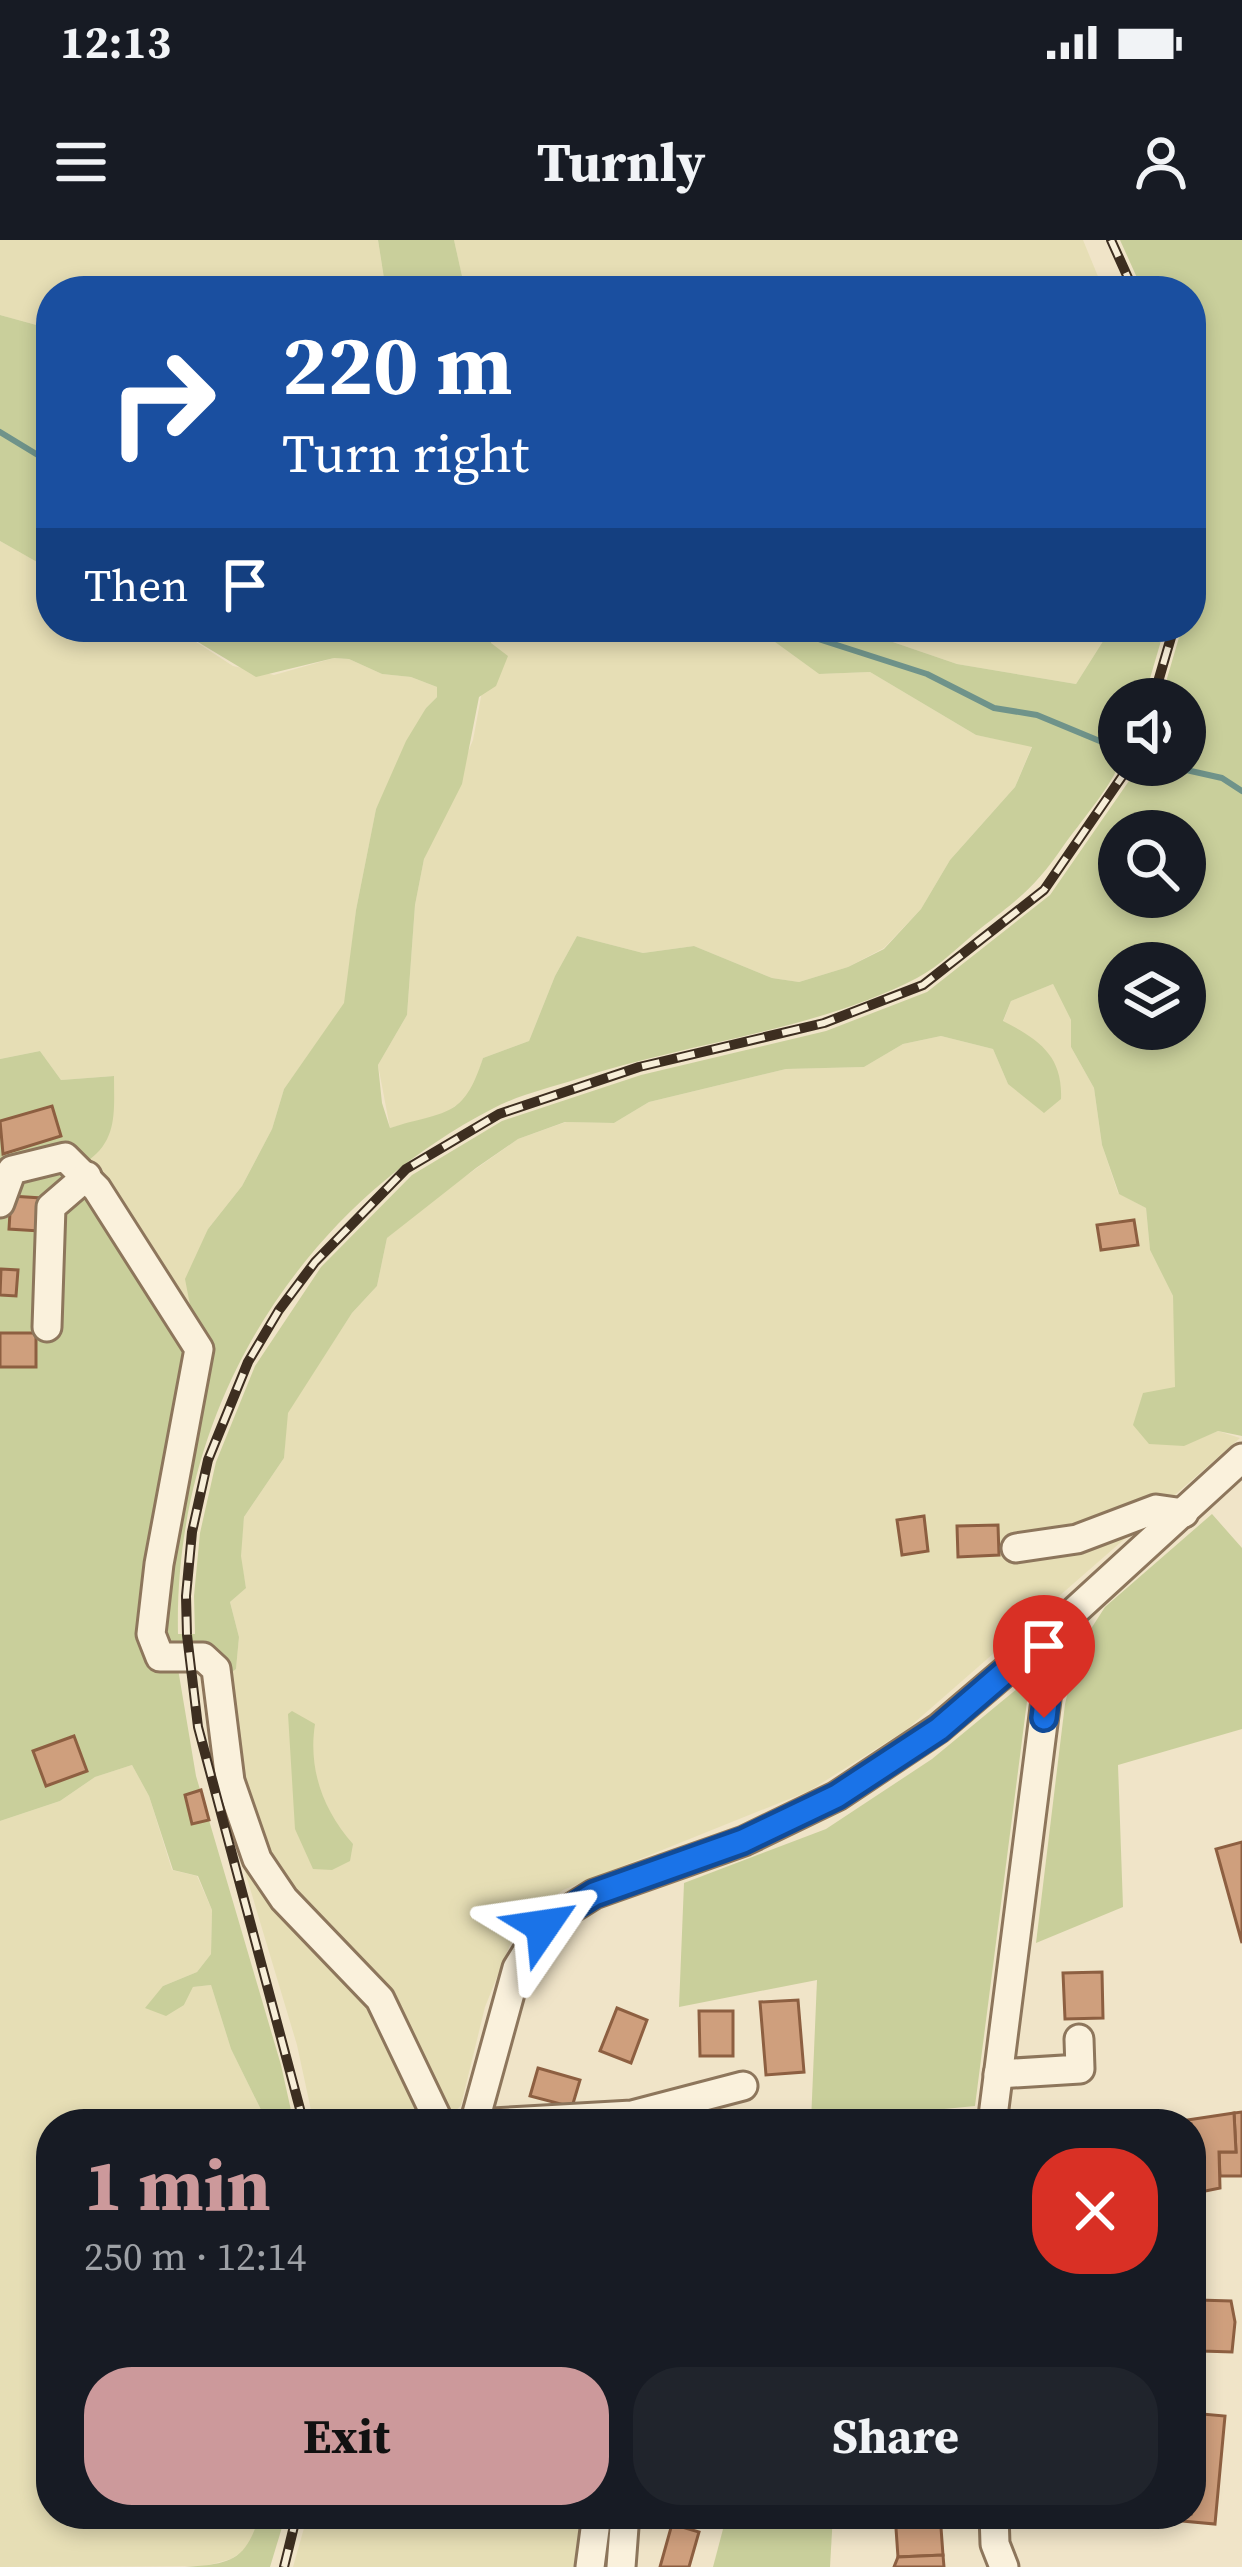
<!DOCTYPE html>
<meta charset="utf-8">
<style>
:root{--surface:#171b24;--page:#20242c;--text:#f1f3f6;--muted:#9ea1a6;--accent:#cc999b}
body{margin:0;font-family:"Source Serif 4",serif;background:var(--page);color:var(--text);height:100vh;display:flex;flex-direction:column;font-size:45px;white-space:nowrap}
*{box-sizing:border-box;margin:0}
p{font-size:39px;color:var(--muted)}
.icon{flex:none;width:66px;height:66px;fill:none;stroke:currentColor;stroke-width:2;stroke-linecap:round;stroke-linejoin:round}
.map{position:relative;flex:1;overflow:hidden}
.side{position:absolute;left:36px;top:1869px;width:1170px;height:420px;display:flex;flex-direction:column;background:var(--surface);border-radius:48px;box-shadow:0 6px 18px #0003}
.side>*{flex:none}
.guide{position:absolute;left:36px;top:36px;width:1170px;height:366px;border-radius:48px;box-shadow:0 6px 18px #0003;background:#1a4fa0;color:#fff;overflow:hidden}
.buttons{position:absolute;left:1098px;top:438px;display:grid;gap:24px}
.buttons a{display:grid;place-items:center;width:108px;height:108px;border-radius:50%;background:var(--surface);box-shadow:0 6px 18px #0003;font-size:60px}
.pin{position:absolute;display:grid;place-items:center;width:102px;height:102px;color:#fff;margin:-123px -51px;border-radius:50% 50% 50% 0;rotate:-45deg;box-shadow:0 0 12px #0007}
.pin .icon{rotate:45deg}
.me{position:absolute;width:132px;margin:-66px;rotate:58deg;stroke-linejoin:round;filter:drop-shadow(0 0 9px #0008)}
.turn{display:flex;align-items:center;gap:42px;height:252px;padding:0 48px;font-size:54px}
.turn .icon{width:156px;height:156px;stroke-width:2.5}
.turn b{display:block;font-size:84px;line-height:102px}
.then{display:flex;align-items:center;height:114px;padding:0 48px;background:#0003;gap:24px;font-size:45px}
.round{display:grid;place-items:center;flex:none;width:126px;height:126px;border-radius:48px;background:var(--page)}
.overview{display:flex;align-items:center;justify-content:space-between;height:204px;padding:0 48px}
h1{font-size:72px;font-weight:700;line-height:90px;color:var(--accent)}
.button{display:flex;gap:24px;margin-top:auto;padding:24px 48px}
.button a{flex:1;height:138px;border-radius:48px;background:var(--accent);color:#111;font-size:48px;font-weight:700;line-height:138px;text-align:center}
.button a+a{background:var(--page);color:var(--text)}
.status{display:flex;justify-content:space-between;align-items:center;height:84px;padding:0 60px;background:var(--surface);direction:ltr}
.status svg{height:33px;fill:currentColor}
header{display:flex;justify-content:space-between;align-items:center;height:156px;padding:0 48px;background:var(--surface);font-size:54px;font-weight:700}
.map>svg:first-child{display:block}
.farmland{fill:#e6deb5}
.green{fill:#c9cf9b;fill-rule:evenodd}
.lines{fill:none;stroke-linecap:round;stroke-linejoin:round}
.stream{stroke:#6f938a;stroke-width:6}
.building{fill:#cf9f7d;stroke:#8d5f41;stroke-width:3}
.minor-casing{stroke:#8d765c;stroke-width:33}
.minor{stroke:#faf1dc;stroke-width:27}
.rail-casing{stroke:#3d2e20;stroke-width:10}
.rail{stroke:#f7eed8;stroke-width:6;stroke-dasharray:18;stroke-linecap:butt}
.route-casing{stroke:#114b97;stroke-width:30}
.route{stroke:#1a73e8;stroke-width:21}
</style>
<div class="status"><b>12:13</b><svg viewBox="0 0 49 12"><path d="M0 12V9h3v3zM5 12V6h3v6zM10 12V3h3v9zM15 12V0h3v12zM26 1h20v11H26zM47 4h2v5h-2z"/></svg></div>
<header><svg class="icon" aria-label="menu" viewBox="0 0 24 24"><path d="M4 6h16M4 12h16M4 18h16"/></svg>Turnly<svg class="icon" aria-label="person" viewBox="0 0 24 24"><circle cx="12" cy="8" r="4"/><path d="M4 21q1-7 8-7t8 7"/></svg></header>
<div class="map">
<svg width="1242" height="2327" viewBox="0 0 1242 2327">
<rect width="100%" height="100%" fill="#f0e4c8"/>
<!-- farmland -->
<g class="farmland">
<path d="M0 0H378L386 51H51V89L0 75Z"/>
<path d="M454 0H1083L1104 51H448L462 36Z"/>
<path d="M0 301 51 330V387H173L233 426 274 435 334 418 349 419 382 434 411 437 437 447V457L426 468 376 569 356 670 345 763 284 849 272 889 242 946 208 989 191 1067 170 1047 88 920 113 836 61 840 40 811 0 819Z"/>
<path d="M494 387H536L546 396 568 387H626L663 396 712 390 775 402 819 434 870 432 976 495 1032 506 1015 547 950 620 921 669 884 708 848 727 799 742 772 738 694 706 643 713 577 696 555 736 529 801 483 818 472 854 444 874 390 888 378 825 407 775 415 665 424 619 473 500Z"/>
<path d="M849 387H1112L1076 444 957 424Z"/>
<path d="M1053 744 1071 780V807L1094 848 1102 905 1118 953 1146 968 1150 1010 1173 1056 1184 1205 1218 1191 1240 1198 906 1490 809 1551 563 1650 519 1682 485 1767 461 1865 452 1875 287 1646 261 1601 237 1519 228 1435 236 1429 239 1397 230 1362 246 1347 240 1316 244 1277 284 1218 287 1173 352 1073 377 1046 387 998 436 957 518 899 566 882 614 883 649 862 786 829 864 827 903 804 941 796 993 809 1008 844 1003 782 1011 761Z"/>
<path d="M132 1525 149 1556 172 1630 197 1636 212 1670 211 1714 197 1732 163 1746 184 1765 193 1747 211 1745 231 1809 268 1884H51V2274H260L251 2306 231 2319 205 2326 0 2327V1581L60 1561 95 1537Z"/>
<path d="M240 1615 268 1655 372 1760 428 1884H314L297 1805Z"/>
<path d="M308 2274H587L579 2327H293Z"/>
</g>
<!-- green -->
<g class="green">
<path d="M378 0H454L462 36 447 51H386Z"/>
<path d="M1120 0H1242V1196L1218 1191 1184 1206 1149 1204 1133 1185 1143 1153 1175 1147 1173 1056 1150 1010 1146 968 1119 954 1102 905 1094 848 1071 807V780L1053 744 1011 761 1003 781C1038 799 1063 815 1061 859L1044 873 1008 844 993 809 941 796 903 804 864 827 786 829 649 862 614 883 565 882 518 899 476 928 387 998 377 1046 352 1073 288 1173 284 1218 244 1277 241 1316 246 1348 230 1362 239 1397 236 1429 228 1435 175 1411 196 1536 281 1825 294 1884H268L231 1809 211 1745 193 1747 184 1765 166 1776 145 1768 163 1746 197 1732 211 1714 212 1670 198 1636 173 1630 149 1556 132 1525 95 1537 60 1561 0 1581V819L40 811 61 840 114 836C114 870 118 899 89 920L170 1047 190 1065 185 1039 208 989 242 946 272 889 284 849 344 763 356 670 376 569 406 501 426 468 437 457V447L411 437 382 434 349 419 334 418 256 437 173 387H494L491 403 508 416 496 446 479 457 462 544 424 619 415 665 407 775 378 825 382 863 390 888C446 870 463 880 483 818L529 801 555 736 577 696 643 713 694 706 772 738 799 742 848 727 884 709 921 669 950 620 1015 547 1032 507 976 495 870 432 819 434 775 402 712 390 663 396 626 387H849L957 424 1076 444 1112 387H1165L1144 459H1119C1119 479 1124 504 1119 523 1116 540 1076 588 1064 605 1037 645 1019 659 981 688 961 704 940 726 917 738 812 792 688 802 577 839 549 848 518 855 492 869 296 971 173 1172 178 1394H195L194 1356 200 1293 216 1222 255 1126 321 1027 412 935 502 881 641 835 826 791 927 752 1050 655 1140 525H1185V459H1161L1182 387H1191V51H1143ZM1119 591H1185V657H1119ZM1119 723H1185V789H1119Z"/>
<path d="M0 75 51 89V330L0 301Z"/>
<path d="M1212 1274 1242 1308V1489L1118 1525 1123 1667 1036 1703 1065 1464 1078 1409 1105 1367Z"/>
<path d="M1030 1438 975 1866 811 1882 817 1740 679 1767 684 1643 826 1589 932 1519Z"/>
<path d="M292 1471 315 1484C308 1529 323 1570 353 1604L350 1621 332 1630 313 1629 295 1589 288 1474Z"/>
<path d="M260 2274H286L270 2327H185C233 2324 246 2320 260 2274Z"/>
<path d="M727 2274H833L830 2327H713Z"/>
</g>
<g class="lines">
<!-- stream -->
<g class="stream">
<path d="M0 192 51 223"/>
<path d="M781 387 927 434 994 468 1037 475 1119 509"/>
<path d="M1164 525 1222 538 1242 551"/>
</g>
</g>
<!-- building -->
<g class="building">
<path d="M52 866 61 896 3 914 0 881Z"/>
<path d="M11 956 41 958 39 991 9 989Z"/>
<path d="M1134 980 1138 1005 1101 1010 1097 985Z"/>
<path d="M1 1029 18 1030 16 1056 0 1055Z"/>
<rect x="0" y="1093" width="36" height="34"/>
<path d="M924 1276 928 1311 902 1315 897 1280Z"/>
<path d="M998 1285 999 1315 958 1317 957 1286Z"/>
<path d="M74 1496 87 1531 46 1546 33 1511Z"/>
<path d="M201 1550 209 1580 192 1584 185 1555Z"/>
<path d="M1242 1602V1703L1216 1609Z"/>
<path d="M1102 1732 1103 1778 1065 1779 1063 1733Z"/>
<path d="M798 1760 804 1832 766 1835 760 1762Z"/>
<path d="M617 1768 647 1780 631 1823 600 1811Z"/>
<path d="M699 1771H733V1816H700Z"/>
<path d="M538 1828 580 1840 572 1867 530 1856Z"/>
<path d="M1242 1872V1936H1220L1219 1912H1236L1234 1873Z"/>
<path d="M1234 1873 1236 1912H1219L1220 1948 1191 1954V1884H1161Z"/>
<path d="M1198 2060 1231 2061 1235 2082 1232 2112 1202 2111 1204 2084 1195 2082Z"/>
<path d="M1198 2060 1195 2082 1204 2084 1202 2111H1191V2061Z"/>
<path d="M1191 2173 1225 2176 1215 2284 1149 2278 1150 2274H1191Z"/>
<path d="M895 2274H940L943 2315 898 2317Z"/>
<path d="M672 2284 699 2292 689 2327H660Z"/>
<path d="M943 2315 944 2327H894L898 2317Z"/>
</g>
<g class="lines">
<!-- minor casing -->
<g class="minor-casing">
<g id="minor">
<path d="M0 963 12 930 65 917 97 949 199 1109 159 1324 151 1394 160 1417H203L216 1429 230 1541 257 1619 284 1659 380 1759 440 1884"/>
<path d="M47 1087 51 967 87 936"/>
<path d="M1016 1308 1077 1299 1156 1269 1184 1273"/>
<path d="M998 1834 1080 1829 1079 1799"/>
<path d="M474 1884 517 1728 543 1686 594 1654 744 1601 837 1556 939 1488 1055 1389 1242 1218"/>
<path d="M474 1884 632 1875 743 1846"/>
<path d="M992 1884 1055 1389"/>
<path d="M994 2274 995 2304 1004 2327"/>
<path d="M590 2327 597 2274"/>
<path d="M621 2327 625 2274"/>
</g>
</g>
<!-- minor -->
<use href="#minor" class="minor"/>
<!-- rail casing -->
<g class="rail-casing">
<g id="rail">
<path d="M1111 0 1134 51"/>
<path d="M1153 459 1174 387"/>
<path d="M304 1884 198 1487 187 1395 186 1356 192 1292 208 1220 248 1122 279 1070 315 1022 406 929 499 874 639 827 824 783 923 745 1044 650 1130 525"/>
<path d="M284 2327 297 2274"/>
</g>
</g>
<!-- rail -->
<use href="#rail" class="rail"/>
</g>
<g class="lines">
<!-- route casing -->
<g class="route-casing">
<path id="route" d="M543 1686 594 1654 743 1601 837 1556 939 1489 1055 1389 1044 1478"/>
</g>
<!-- route -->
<use href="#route" class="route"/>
</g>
</svg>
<div class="buttons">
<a><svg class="icon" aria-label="sound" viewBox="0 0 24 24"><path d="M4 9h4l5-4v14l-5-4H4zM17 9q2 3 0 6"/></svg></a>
<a><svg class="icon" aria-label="search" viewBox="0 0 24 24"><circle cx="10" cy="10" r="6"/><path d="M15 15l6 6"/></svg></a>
<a><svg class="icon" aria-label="layers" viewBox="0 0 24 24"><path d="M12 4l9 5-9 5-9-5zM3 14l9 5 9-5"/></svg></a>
</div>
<div class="pin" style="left:1044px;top:1478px;background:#d93025"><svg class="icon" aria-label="arrive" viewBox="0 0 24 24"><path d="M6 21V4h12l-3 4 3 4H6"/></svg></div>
<svg class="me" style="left:543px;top:1686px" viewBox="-20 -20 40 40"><path d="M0-17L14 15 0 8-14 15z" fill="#1a73e8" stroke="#fff" stroke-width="4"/></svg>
<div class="guide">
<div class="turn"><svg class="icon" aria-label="right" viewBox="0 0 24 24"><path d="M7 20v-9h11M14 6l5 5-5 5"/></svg><div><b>220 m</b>Turn right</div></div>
<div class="then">Then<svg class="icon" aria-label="arrive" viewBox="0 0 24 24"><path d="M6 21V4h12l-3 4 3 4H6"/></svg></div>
</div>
<section class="side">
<div class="overview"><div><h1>1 min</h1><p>250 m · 12:14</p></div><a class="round" style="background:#d93025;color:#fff"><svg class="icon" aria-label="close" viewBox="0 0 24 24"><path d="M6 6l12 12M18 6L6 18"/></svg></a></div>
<div class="button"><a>Exit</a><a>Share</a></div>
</section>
</div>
